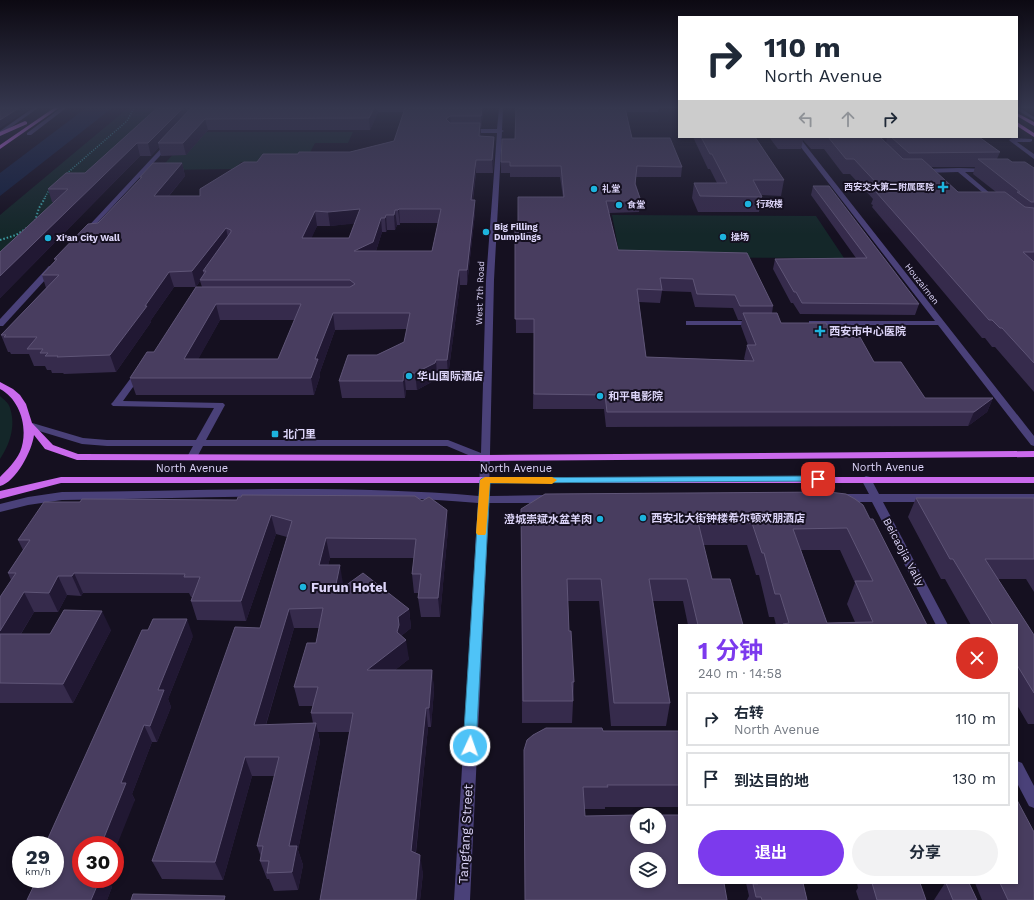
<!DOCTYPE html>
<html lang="zh">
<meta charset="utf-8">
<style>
:root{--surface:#fff;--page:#f2f2f3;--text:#1f2937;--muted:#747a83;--line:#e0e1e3;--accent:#7c3aed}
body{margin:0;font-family:"Work Sans","Noto Sans SC",sans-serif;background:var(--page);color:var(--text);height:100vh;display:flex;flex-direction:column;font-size:15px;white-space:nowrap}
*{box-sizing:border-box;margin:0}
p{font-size:13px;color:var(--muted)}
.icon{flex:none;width:22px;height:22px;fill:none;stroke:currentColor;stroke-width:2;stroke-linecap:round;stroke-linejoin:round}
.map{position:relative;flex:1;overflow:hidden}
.details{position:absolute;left:678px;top:624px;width:340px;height:260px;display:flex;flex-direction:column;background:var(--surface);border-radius:0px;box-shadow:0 2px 6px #0003}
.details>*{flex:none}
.banner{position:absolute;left:678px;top:16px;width:340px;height:122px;border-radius:0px;box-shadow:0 2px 6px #0003;background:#fff;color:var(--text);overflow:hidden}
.buttons{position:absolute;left:630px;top:808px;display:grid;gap:8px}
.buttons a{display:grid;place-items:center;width:36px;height:36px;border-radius:50%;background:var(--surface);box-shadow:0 2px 6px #0003;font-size:20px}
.speed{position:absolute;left:12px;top:836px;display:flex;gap:8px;font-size:20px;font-weight:700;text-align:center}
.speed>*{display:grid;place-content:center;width:52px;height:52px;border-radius:50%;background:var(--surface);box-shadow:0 2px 6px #0003;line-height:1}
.speed small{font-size:10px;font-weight:400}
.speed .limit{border:6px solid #d22;background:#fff;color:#111}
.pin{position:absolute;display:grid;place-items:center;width:34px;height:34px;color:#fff;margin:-17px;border-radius:8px;box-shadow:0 2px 6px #0006}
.me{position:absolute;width:44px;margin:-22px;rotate:3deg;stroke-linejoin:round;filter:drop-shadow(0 0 3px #0008)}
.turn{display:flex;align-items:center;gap:14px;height:84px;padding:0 20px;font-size:18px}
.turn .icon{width:52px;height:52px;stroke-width:2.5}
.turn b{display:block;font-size:28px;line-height:34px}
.lanes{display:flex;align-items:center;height:38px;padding:0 20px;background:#0003;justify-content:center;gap:20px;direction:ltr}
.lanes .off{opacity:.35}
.round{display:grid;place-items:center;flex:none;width:42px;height:42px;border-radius:21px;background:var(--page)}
.overview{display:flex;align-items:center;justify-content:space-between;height:68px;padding:0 20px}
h1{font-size:24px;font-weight:700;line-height:30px;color:var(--accent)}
.action{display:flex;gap:8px;margin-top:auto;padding:8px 20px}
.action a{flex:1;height:46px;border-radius:24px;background:var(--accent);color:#fff;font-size:16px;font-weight:700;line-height:46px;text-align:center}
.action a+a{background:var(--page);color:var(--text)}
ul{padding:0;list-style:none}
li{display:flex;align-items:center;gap:12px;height:54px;margin:0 8px 6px;padding:0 12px;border:2px solid var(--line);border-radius:0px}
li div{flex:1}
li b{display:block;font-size:15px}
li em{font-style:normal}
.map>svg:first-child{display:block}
.green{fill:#142729}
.water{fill:#142040}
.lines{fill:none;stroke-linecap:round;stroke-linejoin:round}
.path-far1{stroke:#3d9fa5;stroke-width:1.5;stroke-dasharray:1 1.5;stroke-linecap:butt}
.path{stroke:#3d9fa5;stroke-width:2;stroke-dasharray:1.5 2;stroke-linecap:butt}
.minor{fill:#4a4179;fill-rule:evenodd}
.major{fill:#ca6aec;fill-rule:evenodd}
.wall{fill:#362b4c;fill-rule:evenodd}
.shaded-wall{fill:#211833}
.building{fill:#483d5f;stroke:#5f5577;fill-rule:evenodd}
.route{fill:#4fc3f7;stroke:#337fa1}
.slow{fill:#f59e0b}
.poi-dot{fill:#1db3dd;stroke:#151020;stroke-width:1.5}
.labels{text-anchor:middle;stroke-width:4;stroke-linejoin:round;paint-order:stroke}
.far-poi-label{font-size:9px;font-weight:bold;fill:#ddd5f9;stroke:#151020;text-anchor:start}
.far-street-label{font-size:9px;fill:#ddd5f9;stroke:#151020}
.poi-label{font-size:11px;font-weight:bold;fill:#ddd5f9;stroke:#151020;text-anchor:start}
.street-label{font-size:11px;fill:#ddd5f9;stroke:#151020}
.near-poi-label{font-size:13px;font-weight:bold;fill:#ddd5f9;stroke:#151020;text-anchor:start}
.near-street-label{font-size:13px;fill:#ddd5f9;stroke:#151020}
</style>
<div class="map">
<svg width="1034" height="900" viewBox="0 0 1034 900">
<rect width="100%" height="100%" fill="#151020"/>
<!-- green -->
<g class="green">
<path d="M128 108H173L133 131 53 202H73L0 273V215Z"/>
<path d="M193 132H353L348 143H315L305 162H241L235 169 159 170Z"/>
<path d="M612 215 816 216 844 258 620 257Z"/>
<path d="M0 396C3 399 9 403 10 408 16 426 10 444 0 459Z"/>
</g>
<!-- water -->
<path class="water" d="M86 108H112L0 196V173Z"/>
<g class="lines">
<!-- path-far1 -->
<g class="path-far1">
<path d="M65 175 127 121 134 108"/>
<path d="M44 199 49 190"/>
</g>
<!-- path -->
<g class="path">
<path d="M35 221 39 208 45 198"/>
<path d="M0 240 16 235 27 228"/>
</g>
<!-- minor -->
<g class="minor">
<path d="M33 108H38L0 135V131Z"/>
<path d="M61 108H66L31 135H27V133Z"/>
<path d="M499 108H503L502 130 504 131 502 132 494 280 489 496 548 495 552 496 553 499 552 502 548 503H489L470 900H454L478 503C341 491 200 498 62 500L28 505 0 512V504L28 497 62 492C201 491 341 484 479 496L480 460 447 446H203L196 459 192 460 187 457 193 446H107L82 444 26 427 24 425 29 422 83 438 107 440H196L214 408 113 406 111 404 113 402 136 371 139 370 143 373 123 401 223 403 225 405 206 440H448L481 453 486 280 497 133H467L464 131 467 129H497Z"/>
<path d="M1017 108H1020L1034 117V120L1017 110Z"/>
<path d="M793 137H799L1034 436V446L1031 445 938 325H809V321H935Z"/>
<path d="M1012 138 1032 139V141L1030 142H1017L1034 154V159L1010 141 1009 140Z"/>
<path d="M167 142 172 143 87 234H83V232Z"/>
<path d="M959 168 989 169V171L987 172H965L998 200V202H994L958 172 923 173 920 171 923 169Z"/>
<path d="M49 266H52L56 268 3 326H0V319Z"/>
<path d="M686 321H754L758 323 754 325H686Z"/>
<path d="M866 476 870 477 879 494H1034V502H883L948 625H936L872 502H840L836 501 835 498 836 495 840 494H869L861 479Z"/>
<path d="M1017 761 1022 763 1034 786V808L1029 806 1017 783Z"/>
</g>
<!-- major -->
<g class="major">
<path d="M54 108H59L0 149V145Z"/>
<path d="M1017 113 1034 122V126L1017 116Z"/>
<path d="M25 121 27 122V124L0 136V132Z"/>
<path d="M1017 122 1034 133V137L1017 126Z"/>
<path d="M0 382 13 389 20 395 26 404 32 423 53 445 78 454 485 455 1034 451V457L485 461 77 460 45 449 34 435C32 451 16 482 0 486V477C7 470 15 462 20 452 29 430 21 400 0 389Z"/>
<path d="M61 477H1034V483H61L0 499V491Z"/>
</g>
</g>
<!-- wall -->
<g class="wall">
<path d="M157 108H484L481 128H480L481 136 494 137V149L493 173H476L473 200 475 213 467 285H460L448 376H437V379L417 390H406L405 398H342L339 381 377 355 404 342 407 329 335 330 320 372V376L314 395H136L130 378 154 352 202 287 200 281 196 287H174L151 320V322L116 372 64 374 63 373H52L51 370H47L45 366H34L29 354H11L10 352H8L1 335 46 288 42 275 55 261 54 259 98 223 140 179V177L182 163 185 176 169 196H200L257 162 298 154 350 152 394 141 404 112H378L370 130H208L186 155 161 156 159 147 151 156H140L0 298V252L54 202H52L48 189 85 173ZM355 223 349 238H311L317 226H330ZM400 223H438L432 251H376L382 232H386L387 230H395L397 225H400ZM220 320H295L278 359H198Z"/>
<path d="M515 108H659L658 112H626L632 138 682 167 681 177H636V184L641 201 639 212 609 213 618 250 773 306 772 313 781 323 833 337 874 362 925 398H993L987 412 968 426 606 427 604 409H533L534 333H516L515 228H518L563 197 560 177H510V173H501V162L515 139 516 115H515ZM662 291 691 292 695 307 733 308 738 320H742L741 326 748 345H747L744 359 745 360 646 357 639 302 660 303Z"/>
<path d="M693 137H755L784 180 781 196 762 195V197L759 212H698L692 198 694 183H717L710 169H708Z"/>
<path d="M769 137H979L1000 152 997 159 1012 162 1034 168V392L995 347H992L985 338H982L872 207 873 205 871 204 873 199 850 174H843L824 149H811L803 140 801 149H778ZM931 167H975L973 174 996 192H958Z"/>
<path d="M813 186 919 304 915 315 800 314 793 303H791L773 269 775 259 856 258 811 195Z"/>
<path d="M916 498H1034V592L1026 579H998L1034 635V724H1028L1017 705V625H971L945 579H941L908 517Z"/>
<path d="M82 499 448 529 440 617H421L418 598 419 593H414L412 574 414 558H330L328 565 343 584V588L409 609 411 628 401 636 409 659 395 670H432L434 690 431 727H428L416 853 423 873 420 900H320L349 732H318L320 742 298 850 303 865 298 890 274 891 269 879H267L260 861 261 857 257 846 274 776H252L223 880 162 879 152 861 260 628 287 537 276 534 246 621 197 620 191 601 192 597H191L189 593H83L81 596 67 595 58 612H34L21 634H50L111 630 73 703H0V597L11 580 8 573 23 550 18 540 80 502ZM294 628H319L316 643 294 687 299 706H313L311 713 313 723 266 725Z"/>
<path d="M521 509 870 519 927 625H776L774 617H769L759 575H756L747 545H703L712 579 743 625H688L683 601H653L670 703 666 726H611L599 601H568L569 631 574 682 572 723H522ZM801 550H840L855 583 847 604 855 622 827 623Z"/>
<path d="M193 636 168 699 171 707 157 742H152L132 794 135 800 81 879H107L112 887 107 900H27Z"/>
<path d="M603 731H679V807H605V809H584L585 816 727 900H525L524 750Z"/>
<path d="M746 883H803L807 900H747L749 896Z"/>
<path d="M857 883H920L926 900H859L856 891 858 888Z"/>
<path d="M945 883H969L977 900H934Z"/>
<path d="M975 883H1017L1034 900H982Z"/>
</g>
<!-- shaded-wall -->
<g class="shaded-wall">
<path d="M19 108H31L0 128V120Z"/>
<path d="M183 108H197L158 143 159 147 151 156 148 143Z"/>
<path d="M374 108H378V112L370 130 369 118Z"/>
<path d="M482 108H484L481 128V116Z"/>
<path d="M450 116 451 128 446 119Z"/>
<path d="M205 119 208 130 186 155 183 143Z"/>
<path d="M480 123 481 134 479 148V136Z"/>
<path d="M494 137V149L493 173 492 160Z"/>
<path d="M876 137H887L886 143Z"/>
<path d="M137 143 140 156 0 298V276Z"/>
<path d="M476 160V173L471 213V200Z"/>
<path d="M182 163 185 176 157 210 154 196Z"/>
<path d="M475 200V213L467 285V270Z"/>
<path d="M360 209 362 223 330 226 328 212Z"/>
<path d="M399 209 400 223V225L398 210Z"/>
<path d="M395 210 397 225 395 230 394 215Z"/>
<path d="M315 211 317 226 305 253 302 238Z"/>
<path d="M386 215 387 230 386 232 385 218Z"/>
<path d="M381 218 382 232 374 257 354 251Z"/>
<path d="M226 228 229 243 203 271 204 275 196 287 192 271Z"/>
<path d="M459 270 460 285 448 376 447 360Z"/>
<path d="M169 272 174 287 151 320V322L116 372 110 355Z"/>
<path d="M216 304 220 320 189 376 184 359Z"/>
<path d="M333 313 335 330 320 372V376L314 395 311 378 315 359Z"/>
<path d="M436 360 437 376V379L417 390 415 373Z"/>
<path d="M404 372 406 390 405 398 403 381Z"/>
<path d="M993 398 987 412 968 426 974 412Z"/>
<path d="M447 510 448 529 440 617 438 598Z"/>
<path d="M271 515 276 534 246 621 241 601Z"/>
<path d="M326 538 330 558 323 584 319 565Z"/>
<path d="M340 565 343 584 338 613 334 594Z"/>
<path d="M74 573 83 593 81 596 72 576Z"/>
<path d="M58 576 67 595 58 612 49 593Z"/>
<path d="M24 592 34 612 9 653 0 637V631Z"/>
<path d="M289 609 294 628 260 744 254 725Z"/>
<path d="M409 609 411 628 401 636 406 640 409 659 370 690 367 670 397 632 398 617Z"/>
<path d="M102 611 111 630 73 703 63 684Z"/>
<path d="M187 619 193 636 168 699 171 707 157 742 150 726 158 690Z"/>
<path d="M432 670 434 690 431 727 429 708Z"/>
<path d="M426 708 428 727 414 869 411 851Z"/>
<path d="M316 723 320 742 298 850 303 865 298 890 292 872 289 846Z"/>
<path d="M144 725 152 742 132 794 135 800 115 850V845H101L121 783Z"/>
<path d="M245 757 252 776 223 880 215 862Z"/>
<path d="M420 855 423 873 420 900H416Z"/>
<path d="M95 879H107L112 887 107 900H91Z"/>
</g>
<!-- building -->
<g class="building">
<path d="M0 108H19L0 120Z"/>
<path d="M157 108H183L148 143H137L0 276V252L68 189H48L66 173H85Z"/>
<path d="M191 108H374L369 118 205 119 183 143H158Z"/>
<path d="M405 108H482L481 116H450L446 119 450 123H480L479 136 494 137 492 160H476L471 200H475L467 270H459L447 360H436L435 363 415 373 404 372 403 381H339L348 355H377L404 342 410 313H333L315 359H318L311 378H130L147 352H154L196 287H350L355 284 350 280H200L206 271H203L231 232V230L226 228 192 271 169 272 145 306H147L110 355 57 357 58 356H45L48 353H40L43 349H27L37 337H4L6 335H1L59 275H42L57 259H54L88 224 98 223 142 177H140L153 163H182L154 196H200V189L244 162H257L263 154H298L299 152H350L394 141ZM360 209 349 238H302L315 211 328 212ZM399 209H441L432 251H354L373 242 381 218H385L386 215H394L395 210H398ZM216 304H301L278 359H184Z"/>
<path d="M516 108H625L632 138H670L682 167 637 166 635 184 641 201H606L618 250 747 253 773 306H740L735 295 697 294 693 279 660 278 662 290 637 289 646 357 754 361 747 345H756L743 313H777L781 323H826L833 337H860L874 362H901L925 398H993L974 412H607L605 395 534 394V319H515V228H518V197H564L561 166H510V162H501L502 139H515Z"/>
<path d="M701 137H755L784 180H753L762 197 700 196 694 183H727L712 154H710Z"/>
<path d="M828 137H880L903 159H922L958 192H1005L1025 207 1034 208V252H1023L1034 262V363L1002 328H1000L992 320H989L876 192H878L875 188H881L854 159H846Z"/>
<path d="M891 137H979L1000 152 909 153Z"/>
<path d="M978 159H1008L1012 162H1025L1034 168V202H1031L1017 192H1020Z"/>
<path d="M813 186H829L919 304 802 303 796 292H794L775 259 867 258Z"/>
<path d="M829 492 846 494 855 499 863 505 870 519H873L927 625H783V624L789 623 780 594H775L764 553H762L752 523 698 522 712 579H730L743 625H698L687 579H649L670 703H614L601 579H567L569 631H571L574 682H572L573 701H523L521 509 545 494ZM847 528 873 581H855L873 622 827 623 793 529Z"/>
<path d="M242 495 415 496 422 501 429 497 447 510 438 598H418L421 574H412L416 539 326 538 319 565H340L334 594 363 573 409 609 398 617 399 625 397 632 406 640 367 670H432L429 708H426L411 851 420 855 416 900H320L353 713H311L318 687H294L307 643H316L323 608 289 609 254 725 316 723 289 846H297L292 872 267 873 269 861H260L263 846H257L279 757H245L215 862 152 861 235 627 260 628 292 521 271 515 241 601H191L200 577H184L185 574 74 573 72 576H58L49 593 24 592 0 631V597L16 573H8L30 540H18L44 502H80L82 499 237 500 238 497H241Z"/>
<path d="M916 498H1034V559H985L1034 635V693L1017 665V625H993L953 559H950Z"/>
<path d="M64 610 102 611 63 684 0 683V634H50Z"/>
<path d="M153 619H187L158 690H164L150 726 144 725 121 783H126L101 845H81V879H100L91 900H27L37 879H55V845H45L142 630H148Z"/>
<path d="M546 728H602L603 731H679V785H607L608 787H583L585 816 637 815V837H659V815H679V883H724L727 900H525L524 750 527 740 533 735ZM637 859H659V881H637Z"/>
<path d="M1017 800 1034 832V900H1008L1000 883H1017Z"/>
<path d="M758 883H803L807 900H762L761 897H756L753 884H758Z"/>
<path d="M872 883H920L926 900H877Z"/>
<path d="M946 883H969L977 900H953Z"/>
<path d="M133 894 225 896 224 900H131Z"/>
</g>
<!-- sky -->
<linearGradient id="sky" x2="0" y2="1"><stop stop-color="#0c0912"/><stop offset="0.46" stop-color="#35374e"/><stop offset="1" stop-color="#35374e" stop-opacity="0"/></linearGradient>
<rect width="1034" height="234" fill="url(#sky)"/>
<!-- route -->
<path class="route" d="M818 476 822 477 823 479 822 481 490 483 476 746 474 750 470 752 465 750 463 746 480 480 482 478Z"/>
<!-- slow -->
<path class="slow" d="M485 477H552L557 480 552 484 490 483 486 533 485 535H478L476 533 480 480Z"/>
<!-- markers -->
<g class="poi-dot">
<path d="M941 181h4v4h4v4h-4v4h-4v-4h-4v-4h4z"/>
<circle cx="594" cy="189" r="4"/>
<circle cx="748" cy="204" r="4"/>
<circle cx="619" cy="205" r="4"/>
<circle cx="486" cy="232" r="4"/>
<circle cx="723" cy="237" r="4"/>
<circle cx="48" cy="238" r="4"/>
<path d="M818 325h4v4h4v4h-4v4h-4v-4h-4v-4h4z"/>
<circle cx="409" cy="376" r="4"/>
<circle cx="600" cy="396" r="4"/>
<rect x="271" y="430" width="8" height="8" rx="2"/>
<circle cx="643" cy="518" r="4"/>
<circle cx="600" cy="519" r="4"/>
<circle cx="303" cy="587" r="4"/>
</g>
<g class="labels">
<!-- far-poi labels -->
<g class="far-poi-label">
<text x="934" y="190" text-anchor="end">西安交大第二附属医院</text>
<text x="602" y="192">礼堂</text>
<text x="756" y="207">行政楼</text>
<text x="627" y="208">食堂</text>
<text x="494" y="230">Big Filling<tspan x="494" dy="10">Dumplings</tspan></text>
<text x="731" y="240">操场</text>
<text x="56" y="241">Xi'an City Wall</text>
</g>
<!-- far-street labels -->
<g class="far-street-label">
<text transform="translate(922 284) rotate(52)" y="3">Houzaimen</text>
<text transform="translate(480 293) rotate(-88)" y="3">West 7th Road</text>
</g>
<!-- poi labels -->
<g class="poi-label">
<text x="829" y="335">西安市中心医院</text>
<text x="417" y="380">华山国际酒店</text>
<text x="608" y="400">和平电影院</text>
<text x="283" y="438">北门里</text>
<text x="651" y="522">西安北大街钟楼希尔顿欢朋酒店</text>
<text x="592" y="523" text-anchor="end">澄城崇斌水盆羊肉</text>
</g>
<!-- street labels -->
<g class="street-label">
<text x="888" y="471">North Avenue</text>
<text x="192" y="472">North Avenue</text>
<text x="516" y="472">North Avenue</text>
<text transform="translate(904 552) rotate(62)" y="4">Beicaojia Vally</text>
</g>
<!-- near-poi labels -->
<g class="near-poi-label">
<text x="311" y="592">Furun Hotel</text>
</g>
<!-- near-street labels -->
<g class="near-street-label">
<text transform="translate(465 834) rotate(-87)" y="5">Tangfang Street</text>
</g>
</g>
</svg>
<div class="buttons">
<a><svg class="icon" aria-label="sound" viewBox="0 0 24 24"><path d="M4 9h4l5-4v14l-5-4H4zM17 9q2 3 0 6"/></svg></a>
<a><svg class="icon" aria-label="layers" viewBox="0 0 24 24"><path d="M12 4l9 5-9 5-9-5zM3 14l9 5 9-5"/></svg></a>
</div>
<div class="speed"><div>29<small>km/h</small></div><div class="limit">30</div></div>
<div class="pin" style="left:818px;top:479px;background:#d93025"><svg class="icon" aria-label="arrive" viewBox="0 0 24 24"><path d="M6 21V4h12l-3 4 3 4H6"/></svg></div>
<svg class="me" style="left:470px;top:746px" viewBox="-20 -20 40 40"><circle r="17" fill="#4fc3f7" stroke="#fff" stroke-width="3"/><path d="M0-11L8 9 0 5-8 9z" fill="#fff"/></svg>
<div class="banner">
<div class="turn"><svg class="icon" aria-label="right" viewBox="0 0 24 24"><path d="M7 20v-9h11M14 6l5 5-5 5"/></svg><div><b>110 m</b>North Avenue</div></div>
<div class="lanes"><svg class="icon off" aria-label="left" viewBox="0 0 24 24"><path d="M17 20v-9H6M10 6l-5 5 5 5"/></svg><svg class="icon off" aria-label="ahead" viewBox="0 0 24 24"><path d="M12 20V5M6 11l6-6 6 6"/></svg><svg class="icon" aria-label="right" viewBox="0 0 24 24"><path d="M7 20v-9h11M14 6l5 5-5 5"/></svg></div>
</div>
<section class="details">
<div class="overview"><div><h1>1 分钟</h1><p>240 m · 14:58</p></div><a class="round" style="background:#d93025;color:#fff"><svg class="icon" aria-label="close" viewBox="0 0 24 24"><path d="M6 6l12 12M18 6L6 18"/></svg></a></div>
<ul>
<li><svg class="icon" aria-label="right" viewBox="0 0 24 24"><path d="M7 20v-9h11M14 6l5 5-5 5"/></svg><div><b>右转</b><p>North Avenue</p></div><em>110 m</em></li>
<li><svg class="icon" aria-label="arrive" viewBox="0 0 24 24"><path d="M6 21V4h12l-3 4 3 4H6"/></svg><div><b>到达目的地</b></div><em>130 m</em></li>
</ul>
<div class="action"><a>退出</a><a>分享</a></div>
</section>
</div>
